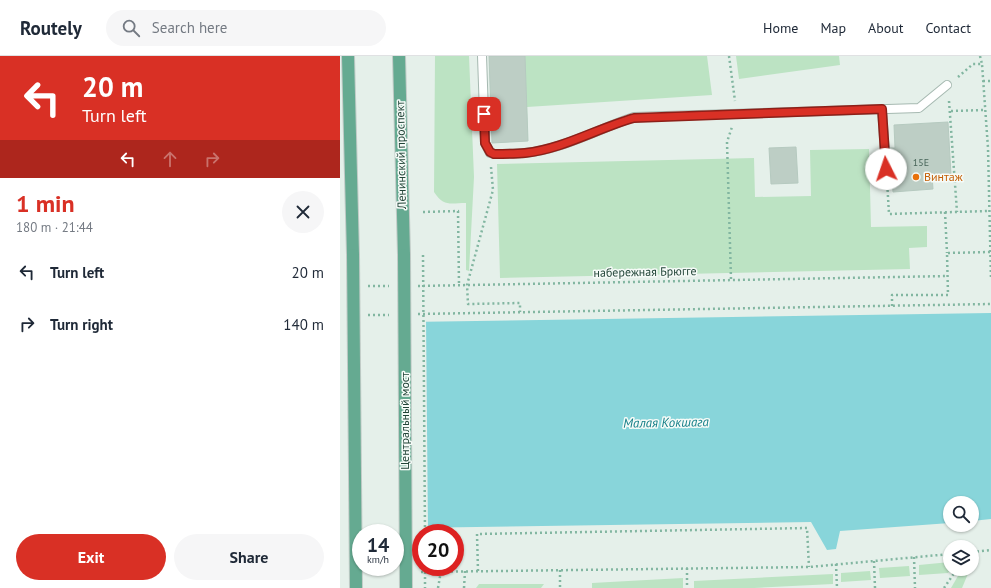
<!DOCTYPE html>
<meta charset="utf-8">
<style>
:root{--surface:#fff;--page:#f6f6f7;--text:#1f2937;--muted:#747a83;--line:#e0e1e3;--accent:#d93025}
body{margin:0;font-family:"PT Sans",sans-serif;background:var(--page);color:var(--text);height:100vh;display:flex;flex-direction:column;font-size:15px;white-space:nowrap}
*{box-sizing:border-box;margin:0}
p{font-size:13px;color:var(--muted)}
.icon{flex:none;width:22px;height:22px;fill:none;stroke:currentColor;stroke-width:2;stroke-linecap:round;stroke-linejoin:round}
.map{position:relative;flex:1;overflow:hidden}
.details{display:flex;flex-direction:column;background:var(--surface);width:340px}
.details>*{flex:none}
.guide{background:#d93025;color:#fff;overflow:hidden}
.fabs{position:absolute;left:603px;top:440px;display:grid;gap:8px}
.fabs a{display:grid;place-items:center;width:36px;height:36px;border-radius:50%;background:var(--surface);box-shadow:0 1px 3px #0004;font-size:20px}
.speed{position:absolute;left:12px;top:468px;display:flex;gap:8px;font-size:20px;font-weight:700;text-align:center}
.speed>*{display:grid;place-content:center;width:52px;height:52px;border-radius:50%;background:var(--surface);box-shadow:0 1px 3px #0004;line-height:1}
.speed small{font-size:10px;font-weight:400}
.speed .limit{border:6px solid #d22;background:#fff;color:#111}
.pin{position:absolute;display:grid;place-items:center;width:34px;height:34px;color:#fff;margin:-17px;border-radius:8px;box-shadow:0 2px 6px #0006}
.me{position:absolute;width:44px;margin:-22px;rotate:356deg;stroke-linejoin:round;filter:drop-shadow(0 0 3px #0008)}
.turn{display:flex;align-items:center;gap:14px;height:84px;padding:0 16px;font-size:18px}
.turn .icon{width:52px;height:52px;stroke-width:2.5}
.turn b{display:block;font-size:28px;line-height:34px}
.lanes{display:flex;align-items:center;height:38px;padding:0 16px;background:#0003;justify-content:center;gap:20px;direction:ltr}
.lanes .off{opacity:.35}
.round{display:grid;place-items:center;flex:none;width:42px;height:42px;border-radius:21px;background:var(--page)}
.head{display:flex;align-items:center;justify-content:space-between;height:68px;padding:0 16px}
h1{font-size:24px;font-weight:700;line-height:30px;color:var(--accent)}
.button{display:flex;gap:8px;margin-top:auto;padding:8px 16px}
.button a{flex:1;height:46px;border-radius:24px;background:var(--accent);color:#fff;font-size:16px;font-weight:700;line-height:46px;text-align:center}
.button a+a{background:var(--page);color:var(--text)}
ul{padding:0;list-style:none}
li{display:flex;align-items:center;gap:12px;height:52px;padding:0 16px}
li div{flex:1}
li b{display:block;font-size:15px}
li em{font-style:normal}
header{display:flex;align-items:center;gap:24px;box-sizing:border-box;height:56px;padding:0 20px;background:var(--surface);border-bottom:1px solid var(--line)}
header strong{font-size:19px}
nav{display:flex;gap:22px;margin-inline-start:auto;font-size:14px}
.search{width:280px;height:36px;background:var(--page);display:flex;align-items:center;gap:10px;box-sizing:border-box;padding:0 14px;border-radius:22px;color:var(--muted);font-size:15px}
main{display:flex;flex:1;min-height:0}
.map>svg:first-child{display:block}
.green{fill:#bce3c3}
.water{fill:#88d5da}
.pier{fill:#e5f0ea}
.building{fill:#bdcec5;stroke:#b6cac0}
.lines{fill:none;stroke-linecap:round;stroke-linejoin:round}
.lane-casing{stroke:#a6b9b1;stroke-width:10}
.primary-casing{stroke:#c1cbc7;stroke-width:14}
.path{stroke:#82b6a1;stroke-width:2.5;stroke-dasharray:2 3;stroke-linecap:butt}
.lane{stroke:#fff;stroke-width:8}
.primary{stroke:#65aa91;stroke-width:12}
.primary-bridge-casing{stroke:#c1cbc7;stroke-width:14;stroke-linecap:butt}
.path-bridge{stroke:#82b6a1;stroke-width:2.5;stroke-dasharray:2 3;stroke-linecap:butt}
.primary-bridge{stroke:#65aa91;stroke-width:12}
.route-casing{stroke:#8d1f18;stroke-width:10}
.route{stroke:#d93025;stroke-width:7}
.food-dot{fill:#e8710a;stroke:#f6fbf8;stroke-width:1.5}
.labels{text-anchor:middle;stroke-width:3;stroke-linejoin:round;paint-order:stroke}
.number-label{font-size:10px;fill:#48665a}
.street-label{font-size:12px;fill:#214437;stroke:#f6fbf8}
.food-label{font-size:12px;fill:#c56008;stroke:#f6fbf8;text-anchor:start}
.water-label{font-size:13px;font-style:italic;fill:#147f88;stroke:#f6fbf8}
</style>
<header>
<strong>Routely</strong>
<div class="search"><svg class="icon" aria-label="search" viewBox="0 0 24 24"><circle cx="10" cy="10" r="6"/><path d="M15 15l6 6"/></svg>Search here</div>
<nav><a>Home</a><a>Map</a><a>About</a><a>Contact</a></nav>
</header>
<main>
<section class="details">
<div class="guide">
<div class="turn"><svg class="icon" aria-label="left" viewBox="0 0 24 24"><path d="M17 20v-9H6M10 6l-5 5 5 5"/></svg><div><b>20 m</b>Turn left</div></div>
<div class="lanes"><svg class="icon" aria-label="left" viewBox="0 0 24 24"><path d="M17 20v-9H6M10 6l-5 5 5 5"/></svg><svg class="icon off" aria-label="ahead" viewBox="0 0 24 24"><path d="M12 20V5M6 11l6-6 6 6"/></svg><svg class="icon off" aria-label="right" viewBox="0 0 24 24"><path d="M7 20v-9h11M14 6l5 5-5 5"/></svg></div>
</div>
<div class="head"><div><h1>1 min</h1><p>180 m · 21:44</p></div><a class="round"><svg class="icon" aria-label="close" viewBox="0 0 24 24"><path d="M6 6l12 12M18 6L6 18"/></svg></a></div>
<ul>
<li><svg class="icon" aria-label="left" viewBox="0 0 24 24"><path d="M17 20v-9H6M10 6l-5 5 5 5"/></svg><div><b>Turn left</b></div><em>20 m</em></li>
<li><svg class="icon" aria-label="right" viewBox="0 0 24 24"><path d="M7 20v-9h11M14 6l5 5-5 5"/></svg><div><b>Turn right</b></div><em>140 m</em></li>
</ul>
<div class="button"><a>Exit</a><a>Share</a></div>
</section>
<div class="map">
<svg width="651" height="532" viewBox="0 0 651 532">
<rect width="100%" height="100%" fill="#e5f0ea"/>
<!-- green -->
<g class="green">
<path d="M95 0H129L134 121 129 215 126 214V147C110 147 104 151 94 136Z"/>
<path d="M149 0H367L372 39 187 51 188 85 152 87Z"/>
<path d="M396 0H499L500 9 399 23Z"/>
<path d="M529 93 531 171 587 170V191L569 192 570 213 160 222 157 108 414 102 415 141 471 140 470 94Z"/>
<path d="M610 506 611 513 608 517 579 519V509Z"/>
<path d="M569 510 570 520 540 522 539 512Z"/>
<path d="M622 513H630L622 532H611Z"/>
<path d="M530 515 531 524 501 526V517Z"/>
<path d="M493 518V528L414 532H354V525Z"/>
<path d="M343 522V532H252V527Z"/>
<path d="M139 528H204L201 532H136Z"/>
</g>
<!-- water -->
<path class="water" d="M651 257V463L632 465V447H610V467L500 475 496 493 487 494 471 466 0 473V267Z"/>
<!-- pier -->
<path class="pier" d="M86 263 88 474 0 475V265Z"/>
<!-- building -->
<g class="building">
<path d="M149 0H185L188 85 152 87Z"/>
<path d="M608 66 611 119 592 120 593 133 553 136 550 92H555L554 69Z"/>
<path d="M456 91 458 127 431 128 429 92Z"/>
</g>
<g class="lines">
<!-- lane casing -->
<g class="lane-casing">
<g id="lane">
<path d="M142 0 145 87 150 97 154 98C164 98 175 98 185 97 223 93 258 73 294 61L579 52 607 29"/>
<path d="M542 53 546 113"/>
</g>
</g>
<!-- primary casing -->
<g class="primary-casing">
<g id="primary">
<path d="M8 0 13 199"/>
<path d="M59 0 64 199"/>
</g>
</g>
<!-- path -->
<g class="path">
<path d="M389 0 395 45"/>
<path d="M640 0 642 8"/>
<path d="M618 21 633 8H642L648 92 651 224"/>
<path d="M643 25H651"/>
<path d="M609 45 617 156"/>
<path d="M611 55 645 54"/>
<path d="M151 111 153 134 127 229 128 248 180 247V256"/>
<path d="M547 124 549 158 649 155"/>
<path d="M83 156 118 155 119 229"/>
<path d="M605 156 607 197"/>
<path d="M391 223 387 86 392 71"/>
<path d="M28 230H49"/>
<path d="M78 230 608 220"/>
<path d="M552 250V239H608L607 197 650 196"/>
<path d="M78 258 651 248"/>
<path d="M28 259H49"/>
<path d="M632 496 651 494"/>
<path d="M574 501 575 532"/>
<path d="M534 505 535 532"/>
<path d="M496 508 497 532"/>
<path d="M347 512V532"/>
<path d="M220 514V532"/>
<path d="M138 515 137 478 467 472 469 511"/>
<path d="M31 516H50"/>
<path d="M81 516 469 511 610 498"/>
<path d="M98 532 101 515"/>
<path d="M124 532 125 515"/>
<path d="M604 532 617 513"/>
</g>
<!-- lane -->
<use href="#lane" class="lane"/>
<!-- primary -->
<use href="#primary" class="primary"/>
<!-- primary-bridge casing -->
<g class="primary-bridge-casing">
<g id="primary-bridge">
<path d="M13 199 16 532"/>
<path d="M64 199 66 532"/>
</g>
</g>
<!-- path-bridge -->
<g class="path-bridge">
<path d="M83 199 85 477"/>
<path d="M85 511V532"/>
</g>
<!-- primary-bridge -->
<use href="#primary-bridge" class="primary-bridge"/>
</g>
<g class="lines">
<!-- route casing -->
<g class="route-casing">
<path id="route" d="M144 58 145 87 150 96 154 98C165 98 175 98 185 97 223 93 258 72 294 62L542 53 546 113"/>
</g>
<!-- route -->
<use href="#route" class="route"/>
</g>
<!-- markers -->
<circle class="food-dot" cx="576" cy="121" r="4"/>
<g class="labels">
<!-- number labels -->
<g class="number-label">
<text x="581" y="110">15Е</text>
</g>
<!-- street labels -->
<g class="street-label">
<text transform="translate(61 99) rotate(-91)" y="4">Ленинский проспект</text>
<text transform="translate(305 216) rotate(-1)" y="4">набережная Брюгге</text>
<text transform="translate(65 365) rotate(-90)" y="4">Центральный мост</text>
</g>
<!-- food labels -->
<g class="food-label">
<text x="584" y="125">Винтаж</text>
</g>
<!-- water labels -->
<g class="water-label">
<text transform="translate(326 366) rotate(-1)" y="5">Малая Кокшага</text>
</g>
</g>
</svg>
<div class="fabs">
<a><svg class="icon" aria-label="search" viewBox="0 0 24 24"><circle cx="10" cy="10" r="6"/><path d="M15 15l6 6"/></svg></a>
<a><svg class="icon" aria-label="layers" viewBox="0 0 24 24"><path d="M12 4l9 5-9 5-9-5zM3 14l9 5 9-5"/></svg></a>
</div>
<div class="speed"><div>14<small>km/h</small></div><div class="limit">20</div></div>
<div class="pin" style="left:144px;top:58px;background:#d93025"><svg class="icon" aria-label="arrive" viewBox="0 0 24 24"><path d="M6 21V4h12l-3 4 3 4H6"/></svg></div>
<svg class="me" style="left:546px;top:113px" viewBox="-20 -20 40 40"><circle r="19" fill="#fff"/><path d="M0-13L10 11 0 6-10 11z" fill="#d93025"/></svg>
</div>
</main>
